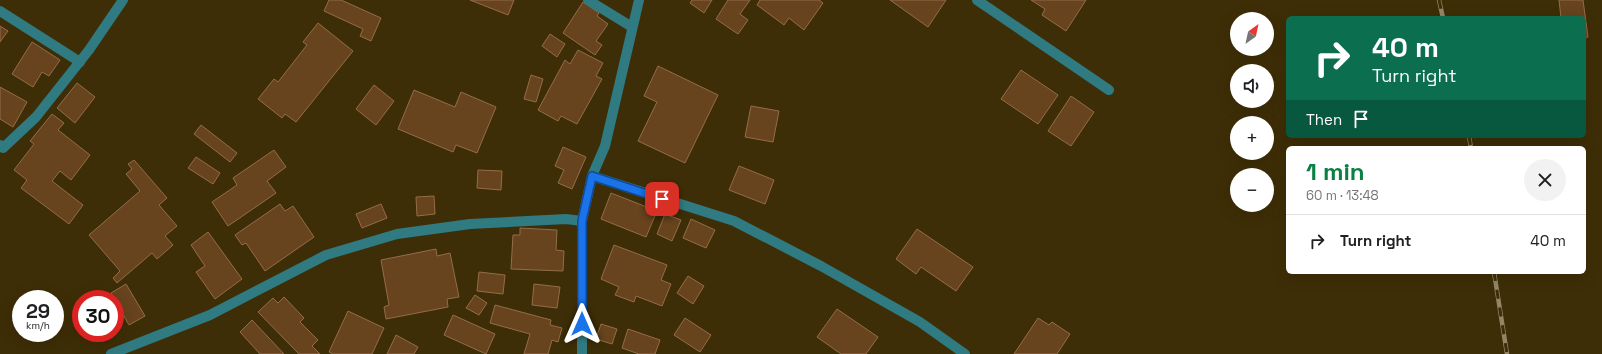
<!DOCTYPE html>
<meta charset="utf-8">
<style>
:root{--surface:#fff;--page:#f2f2f2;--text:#202124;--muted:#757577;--line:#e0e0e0;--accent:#0b8043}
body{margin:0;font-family:"Space Grotesk",sans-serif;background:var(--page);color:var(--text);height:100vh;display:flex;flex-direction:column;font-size:15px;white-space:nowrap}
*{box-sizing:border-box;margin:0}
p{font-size:13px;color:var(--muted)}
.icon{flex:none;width:22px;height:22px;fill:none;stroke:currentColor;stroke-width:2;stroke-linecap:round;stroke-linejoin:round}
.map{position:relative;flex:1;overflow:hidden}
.side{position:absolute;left:1286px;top:146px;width:300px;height:128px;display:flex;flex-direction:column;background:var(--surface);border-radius:6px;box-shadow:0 4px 16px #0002}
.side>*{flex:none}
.guide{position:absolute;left:1286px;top:16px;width:300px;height:122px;border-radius:6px;box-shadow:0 4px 16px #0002;background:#0b6e4f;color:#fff;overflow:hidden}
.needle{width:26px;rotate:33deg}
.buttons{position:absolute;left:1230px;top:12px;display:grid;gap:8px}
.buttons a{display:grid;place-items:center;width:44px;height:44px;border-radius:50%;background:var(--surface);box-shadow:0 4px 16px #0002;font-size:20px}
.speed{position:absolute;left:12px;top:290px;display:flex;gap:8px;font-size:20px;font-weight:700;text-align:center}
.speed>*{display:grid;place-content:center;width:52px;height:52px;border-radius:50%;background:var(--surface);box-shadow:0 4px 16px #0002;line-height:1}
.speed small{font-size:10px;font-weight:400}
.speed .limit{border:6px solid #d22;background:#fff;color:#111}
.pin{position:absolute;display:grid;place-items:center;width:34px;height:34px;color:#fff;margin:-17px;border-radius:8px;box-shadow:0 2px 6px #0006}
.me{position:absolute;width:44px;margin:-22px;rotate:0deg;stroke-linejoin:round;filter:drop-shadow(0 0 3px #0008)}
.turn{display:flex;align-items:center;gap:14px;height:84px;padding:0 20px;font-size:18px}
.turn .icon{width:52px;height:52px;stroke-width:2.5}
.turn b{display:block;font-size:28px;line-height:34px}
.then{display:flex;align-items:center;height:38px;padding:0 20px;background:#0003;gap:8px;font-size:15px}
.round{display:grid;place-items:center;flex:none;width:42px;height:42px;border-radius:21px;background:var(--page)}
.summary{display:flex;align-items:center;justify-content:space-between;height:68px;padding:0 20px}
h1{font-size:24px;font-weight:600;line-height:30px;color:var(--accent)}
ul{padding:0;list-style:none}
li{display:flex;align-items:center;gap:12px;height:52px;padding:0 20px;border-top:1px solid var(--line)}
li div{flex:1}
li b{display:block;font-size:15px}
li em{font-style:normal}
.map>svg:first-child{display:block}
.building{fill:#67431e;stroke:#946d48}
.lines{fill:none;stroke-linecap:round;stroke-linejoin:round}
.minor{stroke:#307a81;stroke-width:10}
.rail-casing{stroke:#938565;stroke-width:4.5}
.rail{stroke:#3e2e07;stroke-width:3;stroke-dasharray:9;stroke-linecap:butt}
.route-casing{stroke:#114b97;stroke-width:10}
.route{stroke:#1a73e8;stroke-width:7}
</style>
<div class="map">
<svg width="1602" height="354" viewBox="0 0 1602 354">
<rect width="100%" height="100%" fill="#3e2e07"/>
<!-- building -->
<g class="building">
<path d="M329 0H341L381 18 371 41 360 36 363 29 324 11Z"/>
<path d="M470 0H514L508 15Z"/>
<path d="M692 0H712L704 13 690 3Z"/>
<path d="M728 0H750L740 14 748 20 738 34 716 19Z"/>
<path d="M760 0H819L823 3 804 30 789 18 784 25 757 5Z"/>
<path d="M890 0H946L928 27Z"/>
<path d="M1031 0H1086L1066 31 1042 15 1045 9Z"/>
<path d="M1559 0H1583L1588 37 1584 38V18H1561Z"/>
<path d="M583 2 599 13 597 16 608 24 596 41 602 45 595 55 563 33Z"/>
<path d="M318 23 353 51 296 122 285 114 282 118 258 99 274 79 278 82 307 45 303 42Z"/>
<path d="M0 26 8 31 0 42Z"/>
<path d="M550 34 565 44 557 57 542 46Z"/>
<path d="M32 42 60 60 49 76 42 72 33 87 12 74Z"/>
<path d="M578 50 603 63 596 76 602 79 577 124 561 116 558 121 538 110 565 60 570 64Z"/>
<path d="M658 66 718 95 685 163 638 141 657 102 644 96Z"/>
<path d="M1021 70 1058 95 1038 124 1001 99Z"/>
<path d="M531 75 543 79 536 102 524 99Z"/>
<path d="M77 83 95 97 75 123 57 108Z"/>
<path d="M374 85 394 101 376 125 356 109Z"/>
<path d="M0 87 27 102 13 127 0 119Z"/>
<path d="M414 90 455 107 461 92 496 107 477 153 456 145 453 152 398 129Z"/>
<path d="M1071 96 1094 112 1071 146 1048 131Z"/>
<path d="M751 106 779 111 773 142 745 137Z"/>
<path d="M52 114 64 123 58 130 90 155 71 180 60 171 52 181 83 205 69 224 21 188 27 180 14 170 34 144 30 141Z"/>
<path d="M201 125 237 153 230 162 194 134Z"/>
<path d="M563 147 586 157 572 189 558 183 564 170 555 166Z"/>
<path d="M274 150 286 167 267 181 276 193 228 226 212 202 237 185 233 178Z"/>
<path d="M196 157 220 173 213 184 188 168Z"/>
<path d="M134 160 167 198 159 205 177 226 165 236 173 245 157 259 152 253 117 283 113 278 120 271 89 235 140 191 126 174 132 169 128 164Z"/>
<path d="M739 166 774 180 765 204 729 190Z"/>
<path d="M478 170 502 171 501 190 477 188Z"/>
<path d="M611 193 657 211 646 237 601 219Z"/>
<path d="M434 196 435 214 417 216 416 197Z"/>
<path d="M280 204 285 211 293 206 314 237 265 271 246 243 242 245 235 235Z"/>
<path d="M381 204 387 218 362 228 356 214Z"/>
<path d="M665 214 681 220 672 241 657 234Z"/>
<path d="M691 219 715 230 706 248 683 238Z"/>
<path d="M520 228 557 230 556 250 564 251 563 271 511 269 513 235H520Z"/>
<path d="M917 229 973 267 956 291 921 267 916 274 896 259Z"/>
<path d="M208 232 242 279 215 299 196 272 205 266 191 245Z"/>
<path d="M614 245 667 265 661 280 671 284 662 306 636 296 634 302 615 295 619 287 601 279Z"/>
<path d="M436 249 437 256 450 253 459 297 447 299 448 307 386 319 384 307 389 305 381 260Z"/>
<path d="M479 272 505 275 503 294 477 291Z"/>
<path d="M688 276 704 286 693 304 677 293Z"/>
<path d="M126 284 145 316 129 325 111 293Z"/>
<path d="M534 284 560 287 557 308 532 305Z"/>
<path d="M475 295 487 303 479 315 466 308Z"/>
<path d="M284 297 304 318 300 322 318 340 312 346 320 354H299L258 312 273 298 278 303Z"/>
<path d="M495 305 551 320 550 325 562 328 558 342 552 340 548 354H524L530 334 490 323Z"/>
<path d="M837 309 878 337 866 354H841L817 337Z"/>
<path d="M348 311 384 328 372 354H333L329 352Z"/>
<path d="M453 315 495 334 486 354 444 335Z"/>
<path d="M685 318 711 335 700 352 674 335Z"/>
<path d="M1038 318 1049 325 1052 322 1070 334 1057 354H1014Z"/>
<path d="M252 320 284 354H260L240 332Z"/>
<path d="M601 324 617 329 612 344 596 339Z"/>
<path d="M628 329 660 340 655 354H639L622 348Z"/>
<path d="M396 335 418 347 414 354H387Z"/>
</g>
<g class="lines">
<!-- minor -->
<g class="minor">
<path d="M588 0 632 27"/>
<path d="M977 0 1109 90"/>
<path d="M0 11 80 62"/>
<path d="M0 145 3 148 36 117 89 50 123 0"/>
<path d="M592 176 734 221 821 266 920 322 965 354"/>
<path d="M111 354 210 315 326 255 397 234 470 224 566 219 582 221"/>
<path d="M582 354V221L592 176 605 146 639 0"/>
</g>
<!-- rail casing -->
<g class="rail-casing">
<g id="rail">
<path d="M1439 0 1443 18"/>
<path d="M1469 136 1471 148"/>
<path d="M1494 272 1507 354"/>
</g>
</g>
<!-- rail -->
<use href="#rail" class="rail"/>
</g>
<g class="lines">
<!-- route casing -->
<g class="route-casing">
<path id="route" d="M582 324V221L592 176 662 199"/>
</g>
<!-- route -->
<use href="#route" class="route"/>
</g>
</svg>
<div class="buttons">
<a><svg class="needle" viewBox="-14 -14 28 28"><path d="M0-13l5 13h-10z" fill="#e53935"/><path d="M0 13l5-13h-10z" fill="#757577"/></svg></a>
<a><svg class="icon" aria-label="sound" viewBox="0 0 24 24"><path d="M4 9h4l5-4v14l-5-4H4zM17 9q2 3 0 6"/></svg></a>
<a>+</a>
<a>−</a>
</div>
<div class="speed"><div>29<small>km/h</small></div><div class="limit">30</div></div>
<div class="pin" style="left:662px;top:199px;background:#d93025"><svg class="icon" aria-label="arrive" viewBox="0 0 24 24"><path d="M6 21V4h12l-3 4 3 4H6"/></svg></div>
<svg class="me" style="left:582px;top:324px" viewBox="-20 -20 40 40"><path d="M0-17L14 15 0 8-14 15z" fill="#1a73e8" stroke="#fff" stroke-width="4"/></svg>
<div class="guide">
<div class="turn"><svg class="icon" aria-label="right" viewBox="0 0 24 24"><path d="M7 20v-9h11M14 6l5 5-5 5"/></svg><div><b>40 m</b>Turn right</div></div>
<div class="then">Then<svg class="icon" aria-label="arrive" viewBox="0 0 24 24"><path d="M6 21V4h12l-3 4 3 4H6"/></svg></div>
</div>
<section class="side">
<div class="summary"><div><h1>1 min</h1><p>60 m · 13:48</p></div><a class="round"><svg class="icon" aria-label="close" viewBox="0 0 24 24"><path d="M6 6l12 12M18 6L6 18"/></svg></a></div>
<ul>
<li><svg class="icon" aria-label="right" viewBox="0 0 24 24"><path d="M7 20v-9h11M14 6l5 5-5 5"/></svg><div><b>Turn right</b></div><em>40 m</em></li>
</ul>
</section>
</div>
